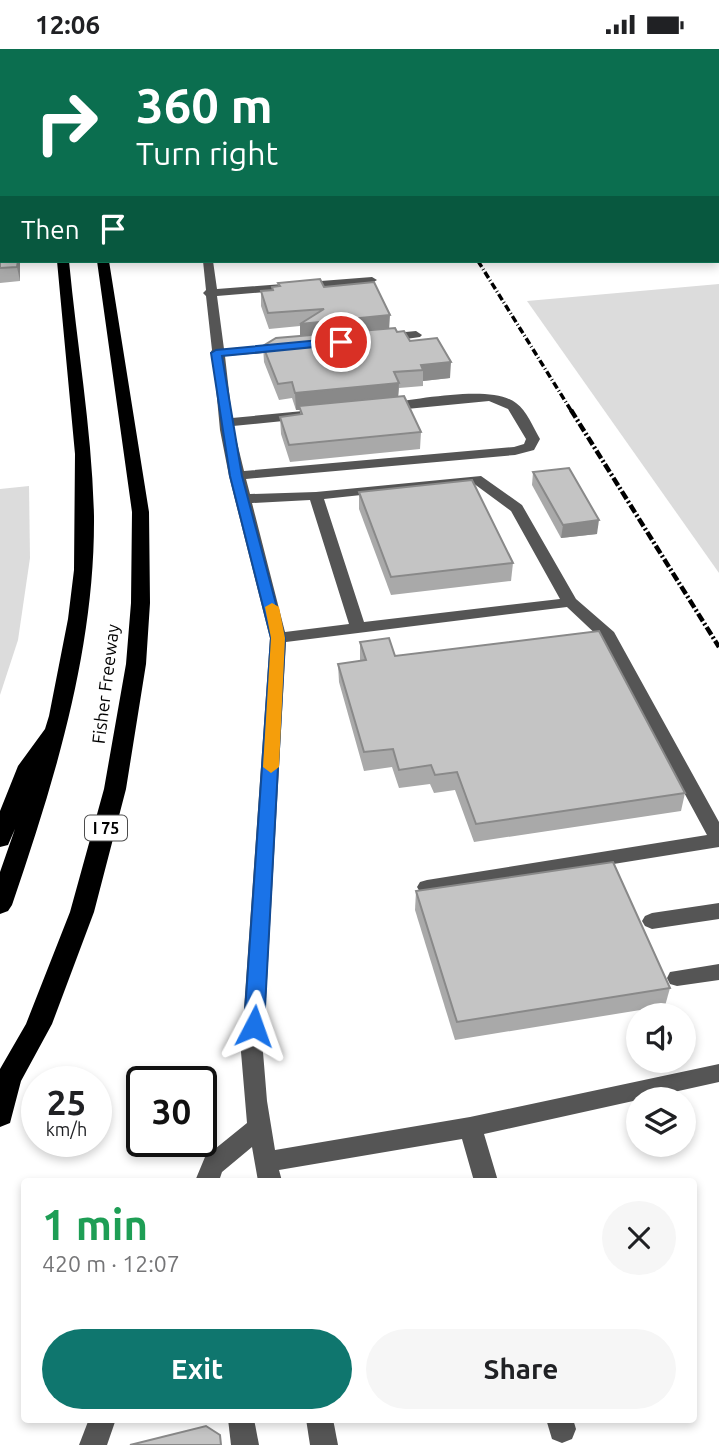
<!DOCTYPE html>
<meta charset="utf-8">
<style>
:root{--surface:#fff;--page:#f6f6f6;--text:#202124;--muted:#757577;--accent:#0f766e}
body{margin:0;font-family:Ubuntu,sans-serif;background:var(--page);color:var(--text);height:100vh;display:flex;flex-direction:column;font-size:26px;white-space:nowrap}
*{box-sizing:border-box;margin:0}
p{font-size:23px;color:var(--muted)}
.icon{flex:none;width:38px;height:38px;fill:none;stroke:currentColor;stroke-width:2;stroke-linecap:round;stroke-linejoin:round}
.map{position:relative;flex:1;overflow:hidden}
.panel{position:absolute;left:21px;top:1129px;width:676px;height:245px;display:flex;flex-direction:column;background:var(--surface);border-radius:7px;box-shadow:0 4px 10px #0003}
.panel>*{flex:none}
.banner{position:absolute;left:0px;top:0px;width:719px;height:214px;box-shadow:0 4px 10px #0003;background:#0b6e4f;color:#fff;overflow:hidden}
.fabs{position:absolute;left:626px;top:954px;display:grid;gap:14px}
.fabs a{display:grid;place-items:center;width:70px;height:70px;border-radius:50%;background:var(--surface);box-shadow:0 4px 10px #0003;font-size:35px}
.speed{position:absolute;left:21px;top:1017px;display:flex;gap:14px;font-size:35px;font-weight:700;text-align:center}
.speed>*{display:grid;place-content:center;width:91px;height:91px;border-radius:50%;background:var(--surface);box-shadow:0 4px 10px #0003;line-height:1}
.speed small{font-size:18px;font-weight:400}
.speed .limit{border:4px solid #111;border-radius:10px;background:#fff;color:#111}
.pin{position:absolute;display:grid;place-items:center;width:60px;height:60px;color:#fff;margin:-30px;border:4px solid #fff;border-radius:50%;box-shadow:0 2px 7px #0007}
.me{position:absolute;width:77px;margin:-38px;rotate:4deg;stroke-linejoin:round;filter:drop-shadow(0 0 5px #0008)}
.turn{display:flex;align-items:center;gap:24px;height:147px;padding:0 21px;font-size:32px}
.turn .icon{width:91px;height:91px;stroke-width:2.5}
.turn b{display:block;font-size:49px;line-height:60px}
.then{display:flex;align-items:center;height:66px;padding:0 21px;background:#0003;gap:14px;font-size:26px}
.round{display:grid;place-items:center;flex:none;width:74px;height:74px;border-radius:37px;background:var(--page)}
.summary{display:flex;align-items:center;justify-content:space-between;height:119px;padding:0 21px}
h1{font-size:42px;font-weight:600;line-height:52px;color:#1e9e55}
.primary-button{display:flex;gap:14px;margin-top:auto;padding:14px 21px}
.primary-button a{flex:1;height:80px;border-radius:42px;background:var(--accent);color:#fff;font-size:28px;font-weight:600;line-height:80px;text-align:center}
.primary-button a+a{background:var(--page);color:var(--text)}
.status{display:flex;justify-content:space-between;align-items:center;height:49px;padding:0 35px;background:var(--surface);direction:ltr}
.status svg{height:19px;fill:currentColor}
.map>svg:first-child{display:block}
.green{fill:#dcdcdc}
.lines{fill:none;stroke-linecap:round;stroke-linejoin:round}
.minor{fill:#555;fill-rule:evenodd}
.highway{fill:#000;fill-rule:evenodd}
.rail-far1{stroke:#000;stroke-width:3.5;stroke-dasharray:7 2.5 1 2.5;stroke-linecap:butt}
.rail{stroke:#000;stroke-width:4.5;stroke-dasharray:9 2.5 2 2.5;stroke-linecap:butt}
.wall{fill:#a9a9a9}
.shaded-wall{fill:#898989}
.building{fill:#c4c4c4;stroke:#898989;stroke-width:2}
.route{fill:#1a73e8;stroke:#114b97;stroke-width:2}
.slow{fill:#f59e0b}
.labels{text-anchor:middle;stroke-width:7;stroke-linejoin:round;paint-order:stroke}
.shield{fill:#fff;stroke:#4c4c4c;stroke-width:2}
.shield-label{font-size:16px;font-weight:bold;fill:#000}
.street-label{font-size:18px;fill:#000;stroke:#fff}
</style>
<div class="status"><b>12:06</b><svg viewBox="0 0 49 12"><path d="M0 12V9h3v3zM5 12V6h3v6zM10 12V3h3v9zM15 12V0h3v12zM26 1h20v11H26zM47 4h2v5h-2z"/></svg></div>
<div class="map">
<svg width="719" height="1396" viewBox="0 0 719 1396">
<rect width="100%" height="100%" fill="#fff"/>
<!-- green -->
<g class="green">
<path d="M719 235V524L527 252Z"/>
<path d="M29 437 30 509 18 591 0 646V440Z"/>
</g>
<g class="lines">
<!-- minor -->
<g class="minor">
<rect x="121" y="0" width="8" height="2"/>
<path d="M168 0H176L177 2H169Z"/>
<path d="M300 0H308L309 2H301Z"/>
<path d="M644 0H652L654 2H645Z"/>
<path d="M718 57 719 58V64L718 63Z"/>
<path d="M203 212H213L217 240 372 228 377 231 372 234 217 247 224 300 287 294 293 298 287 302 225 307 232 369 303 362 309 366 303 370 233 377 244 422 514 398 524 395 526 390 508 360 489 352 386 362 380 358 386 354C417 351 492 335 516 354 527 362 533 378 540 390L534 401 515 406 246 430 250 445 316 443 481 427 522 456 576 550 614 583 719 773V798L427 845 420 843 417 838 420 833 427 831 707 786 601 590 567 558 286 593 263 1003 267 1052 275 1101 470 1068 719 1015V1033L484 1085 498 1132H474L462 1090 279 1121 282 1132H258L252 1098 222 1123 219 1132H195L205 1108 247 1074 241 1003 270 589 229 427 220 381 213 307 210 304 212 301 206 247 203 244 206 241ZM473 434 511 462 560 550 364 573 324 450ZM310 451 349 575 285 583 252 454Z"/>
<path d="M416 282 422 286 420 288 385 293 379 289 385 285Z"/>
<path d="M719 854V870L652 880 645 877 642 872 645 867 652 864Z"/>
<path d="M719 915V931L677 937 670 935 667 929 670 923Z"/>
<path d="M89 1370H116L107 1396H79Z"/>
<path d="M228 1370H254L259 1396H231Z"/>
<path d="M306 1370H333L338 1396H310Z"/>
<path d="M546 1370H573L576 1380 572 1390 562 1394 552 1390Z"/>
</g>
<!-- highway -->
<g class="highway">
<rect x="40" y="0" width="10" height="2"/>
<rect x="70" y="0" width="10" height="2"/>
<path d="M57 212H69C77 297 92 381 94 467 95 601 55 730 12 856L8 862 0 865V823L15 780 8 796 0 798V762L18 717 45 680 49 667 68 570 74 521 75 405Z"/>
<path d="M97 212H109L149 463 150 554 146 615 126 740 94 863 52 975 21 1032 10 1074 0 1078V1020L26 975 70 863 104 740 126 615 131 554 132 463Z"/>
</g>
<!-- rail-far1 -->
<path class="rail-far1" d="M478 212 572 363"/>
<!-- rail -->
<path class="rail" d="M571 361 719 598"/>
</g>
<!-- wall -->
<g class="wall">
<path d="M0 0H14L15 2H2L20 212V232L0 234Z"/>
<path d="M681 0H719V50H718V2H683Z"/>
<path d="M718 63V69H719V99L718 100Z"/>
<path d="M278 234 324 238 410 292 450 329 423 332V337L399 339 398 347 421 383 420 400 290 413 281 385 280 368 300 366V361H296L292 349 279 351 264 313 263 297 300 287V277L269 280 261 257V242L273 241 272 238 278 237Z"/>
<path d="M533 423 597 485 561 489 532 436Z"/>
<path d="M359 443 513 514 511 532 391 546 359 460Z"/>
<path d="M360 593 395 607 685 744 681 762 474 793 455 741 434 744 430 735 399 739 392 718 364 722 339 633 338 615 360 612Z"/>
<path d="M416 842 670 939 665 957 455 991 415 861Z"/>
</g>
<!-- shaded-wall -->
<g class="shaded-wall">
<rect x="718" y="136" width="1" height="12"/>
<path d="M18 212H20V232L17 218Z"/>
<path d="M390 266 389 282 300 290V275Z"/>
<path d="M451 313 450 329 423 332V321L421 316Z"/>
<path d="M399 334 398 351 299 357 300 361H296L295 344Z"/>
<path d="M599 471 597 485 561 489 563 476Z"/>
</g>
<!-- building -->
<g class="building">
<path d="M0 0H13V2H2V212H18L17 218 0 219V170H1V160H0Z"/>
<path d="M208 0H277L278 2H209Z"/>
<path d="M395 0H632L634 2H396Z"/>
<path d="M694 0H719V14H718L719 39 718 40V2H696Z"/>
<path d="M718 63V69H719V89H718Z"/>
<path d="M320 230 324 238 374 233 390 266 300 275 324 260 268 264 261 242 273 241 272 238 280 237 278 234Z"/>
<path d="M395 279 397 283 404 282 410 292 437 289 451 313 421 316 423 321 394 323 399 334 295 344 292 333 278 335 263 297 276 289Z"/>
<path d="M404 347 421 383 289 396 280 368 302 365 299 357Z"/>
<path d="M569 419 599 471 563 476 533 423Z"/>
<path d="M472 431 513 514 391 528 359 443Z"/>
<path d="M599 582 685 744 476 775 457 723 435 726 431 716 399 721 393 700 364 703 338 615 366 611 360 593 389 589 395 607Z"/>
<path d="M613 813 670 939 457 973 416 842Z"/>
<path d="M206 1377 220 1386 221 1396H130Z"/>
</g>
<!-- route -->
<path class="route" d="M341 289 346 293 345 295 222 307 242 427 285 589 264 977 261 983H247L244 977 271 589 230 427 211 304 216 301Z"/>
<!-- slow -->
<path class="slow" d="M272 554 279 558 285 589 279 718 271 724 263 718 271 589 265 558Z"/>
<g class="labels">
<!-- shield labels -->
<rect class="shield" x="85" y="766.5" width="42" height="25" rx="5"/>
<g class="shield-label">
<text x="106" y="785">I 75</text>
</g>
<!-- street labels -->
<g class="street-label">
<text transform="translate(106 635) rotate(-83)" y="6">Fisher Freeway</text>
</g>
</g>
</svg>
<div class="fabs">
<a><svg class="icon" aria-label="sound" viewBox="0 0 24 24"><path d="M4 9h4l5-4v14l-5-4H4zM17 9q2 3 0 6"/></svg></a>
<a><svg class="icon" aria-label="layers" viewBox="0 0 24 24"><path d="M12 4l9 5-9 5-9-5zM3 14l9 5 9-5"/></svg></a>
</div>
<div class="speed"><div>25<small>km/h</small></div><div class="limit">30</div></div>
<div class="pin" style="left:341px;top:293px;background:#d93025"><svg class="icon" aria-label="arrive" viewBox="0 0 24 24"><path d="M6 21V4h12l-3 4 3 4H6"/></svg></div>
<svg class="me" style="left:254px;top:977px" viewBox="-20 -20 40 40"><path d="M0-17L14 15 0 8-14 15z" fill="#1a73e8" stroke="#fff" stroke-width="4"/></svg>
<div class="banner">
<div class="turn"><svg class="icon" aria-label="right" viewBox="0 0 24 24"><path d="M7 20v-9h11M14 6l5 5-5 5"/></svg><div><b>360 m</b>Turn right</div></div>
<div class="then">Then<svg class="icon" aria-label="arrive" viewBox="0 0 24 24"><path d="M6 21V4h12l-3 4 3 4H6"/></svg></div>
</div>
<section class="panel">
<div class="summary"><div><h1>1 min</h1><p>420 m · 12:07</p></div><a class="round"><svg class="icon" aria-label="close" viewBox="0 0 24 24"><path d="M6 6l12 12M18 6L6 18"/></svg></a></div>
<div class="primary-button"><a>Exit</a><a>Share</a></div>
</section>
</div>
